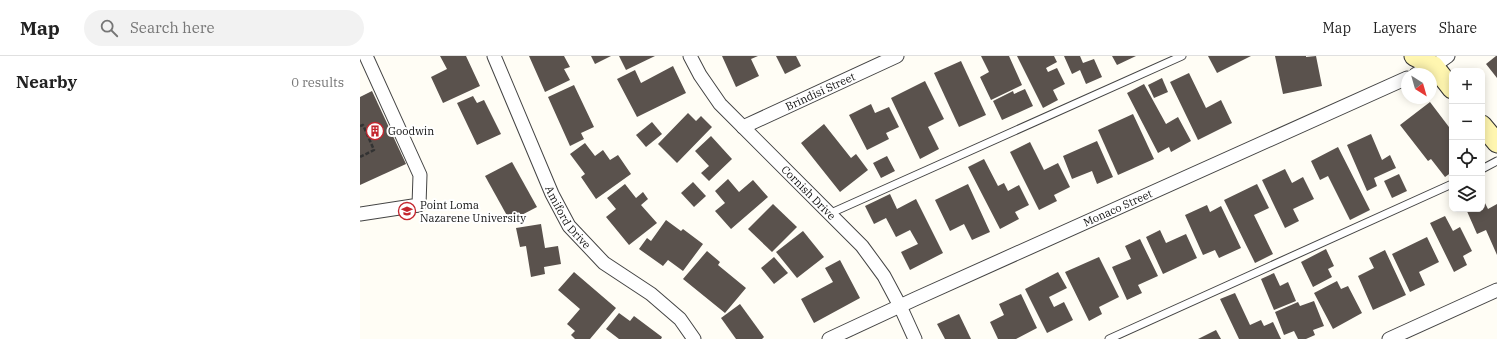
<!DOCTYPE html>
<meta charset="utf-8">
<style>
body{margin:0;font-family:"IBM Plex Serif",serif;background:#f2f2f2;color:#222}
.controls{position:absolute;right:12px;top:12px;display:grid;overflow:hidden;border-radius:8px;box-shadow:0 2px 10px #0003}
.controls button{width:36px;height:36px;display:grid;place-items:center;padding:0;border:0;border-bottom:1px solid #e0e0e0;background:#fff;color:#222;font:20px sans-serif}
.compass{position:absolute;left:1041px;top:12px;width:36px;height:36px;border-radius:50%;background:#fff;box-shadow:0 2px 10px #0003;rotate:143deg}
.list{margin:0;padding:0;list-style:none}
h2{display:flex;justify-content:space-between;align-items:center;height:52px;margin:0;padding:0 16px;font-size:17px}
h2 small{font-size:13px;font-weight:400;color:#767676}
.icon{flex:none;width:22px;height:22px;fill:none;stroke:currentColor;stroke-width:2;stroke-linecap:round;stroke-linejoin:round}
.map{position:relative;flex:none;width:1137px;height:283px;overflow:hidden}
header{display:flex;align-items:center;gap:24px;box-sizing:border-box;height:56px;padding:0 20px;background:#fff;border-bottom:1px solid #e0e0e0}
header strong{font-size:19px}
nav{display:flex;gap:22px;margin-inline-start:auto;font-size:14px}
.search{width:280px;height:36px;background:#f2f2f2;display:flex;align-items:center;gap:10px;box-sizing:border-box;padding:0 14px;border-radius:22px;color:#767676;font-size:15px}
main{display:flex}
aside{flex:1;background:#fff}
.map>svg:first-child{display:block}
</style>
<header>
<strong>Map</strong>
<div class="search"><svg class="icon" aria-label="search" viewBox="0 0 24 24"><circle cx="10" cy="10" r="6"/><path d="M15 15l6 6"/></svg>Search here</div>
<nav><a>Map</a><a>Layers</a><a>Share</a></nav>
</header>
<main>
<aside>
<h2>Nearby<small>0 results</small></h2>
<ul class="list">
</ul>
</aside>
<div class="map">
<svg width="1137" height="283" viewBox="0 0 1137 283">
<rect width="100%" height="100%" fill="#fffdf5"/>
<!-- building -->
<g fill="#5a524d">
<path d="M80 0H106L120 30 83 47 71 21 87 13Z"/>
<path d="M169 0H204L210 11 204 13 210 24 185 36Z"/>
<path d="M231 0H251L235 8Z"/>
<path d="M259 0H295L266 14Z"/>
<path d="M362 0H398L391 3 399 20 376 31Z"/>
<path d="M416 0H436L441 10 425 18Z"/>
<path d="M621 0H649L662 29 631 44 620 21 629 16Z"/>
<path d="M657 0H694L697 6 686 12 688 16 697 12 705 28 693 34 698 44 683 52Z"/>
<path d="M704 0H720L723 7 734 3 742 21 726 28 720 14 712 18Z"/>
<path d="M752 0H776L757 9Z"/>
<path d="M848 0H891L857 17Z"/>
<path d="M915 0H946V1L956 0 962 30 923 38Z"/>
<path d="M1136 0H1137V22L1126 8Z"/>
<path d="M601 5 626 59 599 71 574 17Z"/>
<path d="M313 10 326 37 277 61 257 23 275 14 281 27Z"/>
<path d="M829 17 846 52 861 44 872 67 838 84 810 26Z"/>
<path d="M802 22 808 36 794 42 788 29Z"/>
<path d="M565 25 584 63 568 71 579 93 560 103 531 42Z"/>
<path d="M784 28 806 68 818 61 831 85 811 96 809 91 798 97 767 37Z"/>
<path d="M214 29 234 71 221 77 224 83 210 90 188 41Z"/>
<path d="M665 33 673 50 642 64 633 45 653 35 654 38Z"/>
<path d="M12 35 46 108 0 129V41Z"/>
<path d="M113 40 117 47 124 44 141 78 117 89 97 47Z"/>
<path d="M1070 46 1092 75V116L1085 121 1071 103 1068 105 1040 69Z"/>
<path d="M511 48 515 57 529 51 539 71 526 77 529 83 507 94 489 59Z"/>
<path d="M328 57 336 65 341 60 352 71 317 107 298 88Z"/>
<path d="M773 58 794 103 758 119 738 74Z"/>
<path d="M292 66 302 78 286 91 276 79Z"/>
<path d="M464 68 491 102 496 98 508 114 480 136 441 87Z"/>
<path d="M1011 78 1022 104 1030 99 1036 112 1014 122 1017 130 1007 135 987 89Z"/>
<path d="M351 80 372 103 349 125 341 117 349 110 335 95Z"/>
<path d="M737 85 753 121 737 128 732 115 712 123 703 100Z"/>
<path d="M670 86 684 114 698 107 710 131 694 139 697 145 679 154 650 96Z"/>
<path d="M225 87 235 100 243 94 250 104 258 99 271 118 236 143 221 121 225 118 210 98Z"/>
<path d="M978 91 1010 154 990 164 968 120 960 124 951 105Z"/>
<path d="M527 100 535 115 521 122 513 107Z"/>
<path d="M624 103 638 130 644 127 648 135 659 129 669 149 655 156 659 163 640 173 608 111Z"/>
<path d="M152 106 177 151 150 165 125 120Z"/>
<path d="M925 113 932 127 943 121 954 143 933 153 939 165 925 172 902 124Z"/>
<path d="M1039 118 1047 135 1032 142 1024 125Z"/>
<path d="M368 123 379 136 393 124 408 141 371 173 355 155 365 147 355 135Z"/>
<path d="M333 126 346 140 334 151 321 137Z"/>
<path d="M265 128 276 142 283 136 288 143 281 149 297 167 269 189 246 161 256 153 247 142Z"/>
<path d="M608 128 630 176 612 184 604 168 590 175 575 144Z"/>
<path d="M897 128 909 152 894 159 913 198 895 207 864 144Z"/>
<path d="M530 138 537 153 556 143 583 197 550 214 541 196 558 188 550 174 536 181 526 162 514 168 505 150Z"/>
<path d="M1122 141 1128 153 1137 148V199L1126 174 1117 178 1106 153H1122Z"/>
<path d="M413 148 437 171 412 196 388 173Z"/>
<path d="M847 149 850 156 861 150 881 192 859 202 855 194 843 199 825 159Z"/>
<path d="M1085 160 1093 175 1100 171 1112 195 1103 200 1107 209 1094 216 1070 167Z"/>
<path d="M306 164 321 175 323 173 343 188 323 215 308 204 303 210 279 193 287 182 291 185Z"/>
<path d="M181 168 185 192 198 190 201 208 184 211 185 218 171 221 166 190 160 191 156 172Z"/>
<path d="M800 174 806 187 826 178 837 202 803 218 786 181Z"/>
<path d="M443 175 464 201 437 222 416 196Z"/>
<path d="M1067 181 1079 206 1059 216 1065 229 1050 236 1032 198Z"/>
<path d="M780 183 798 220 778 229 782 237 767 244 752 211 771 203 765 190Z"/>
<path d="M966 193 974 210 968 213 972 221 953 231 941 206Z"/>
<path d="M1025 194 1046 239 1013 254 998 220 1014 212 1009 202Z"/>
<path d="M347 195 360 206 358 209 386 232 365 257 323 223Z"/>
<path d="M414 201 428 217 414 228 401 212Z"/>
<path d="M739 201 759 241 739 251 742 258 729 265 705 216Z"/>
<path d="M480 204 500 242 454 267 441 243 473 226 465 212Z"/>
<path d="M214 216 256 252 230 283H215L211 279 215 275 207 268 220 253 198 234Z"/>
<path d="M698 216 707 232 689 241 694 251 704 246 713 264 687 277 665 233Z"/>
<path d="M914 217 920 230 928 226 936 245 914 254 901 223Z"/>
<path d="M977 225 981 233 988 230 1002 257 973 273 954 237Z"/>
<path d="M875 237 890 269 901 264 904 270 913 266 921 283H879L860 243Z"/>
<path d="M661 238 677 272 656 283H638L630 266 644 259 639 248Z"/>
<path d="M954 245 964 270 953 274 955 279 946 283H938L934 275 924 279 915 256 938 246 940 250Z"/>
<path d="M380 248 404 281 402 283H376L361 262Z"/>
<path d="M259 257 270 265 274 260 302 281 301 283H259L246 273Z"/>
<path d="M599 258 611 283H585L577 268Z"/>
<path d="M856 274 861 283H838Z"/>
</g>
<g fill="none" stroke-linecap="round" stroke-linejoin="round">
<!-- lane casing -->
<g stroke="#444" stroke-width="9">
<g id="lane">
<path d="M1122 113 1137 105"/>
<path d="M471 157 822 0"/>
<path d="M749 283 1092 128"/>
</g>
</g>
<!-- street casing -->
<g stroke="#444" stroke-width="15">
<g id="street">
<path id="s1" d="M134 0 192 138 209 170 244 207 291 238 320 263 334 283"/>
<path id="s2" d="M330 0 340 19 360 48 502 190 524 220 540 250 555 283"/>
<path d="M1056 18 1074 10 1088 0"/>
<path id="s3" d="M383 71 537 0"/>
<path d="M0 158 59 149 60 119 6 0"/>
<path id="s4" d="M469 283 555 243 1047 22"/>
<path d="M1029 283 1137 234"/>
</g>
</g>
<!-- secondary casing -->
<g stroke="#333" stroke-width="21">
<g id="secondary">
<path d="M1054 0 1074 10 1092 33"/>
<path d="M1122 69 1137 87"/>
</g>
</g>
<!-- path -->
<path stroke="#333" stroke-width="2.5" stroke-dasharray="4 2" stroke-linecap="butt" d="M0 70 3 69 14 94 0 101"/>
<!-- lane -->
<use href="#lane" stroke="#fff" stroke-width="7"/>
<!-- street -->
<use href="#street" stroke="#fff" stroke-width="13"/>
<!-- secondary -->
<use href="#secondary" stroke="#fff6b0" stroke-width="19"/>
</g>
<!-- icons -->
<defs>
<g id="building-ring" transform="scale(0.9)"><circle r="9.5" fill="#fff" stroke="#c4262e" stroke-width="1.5"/><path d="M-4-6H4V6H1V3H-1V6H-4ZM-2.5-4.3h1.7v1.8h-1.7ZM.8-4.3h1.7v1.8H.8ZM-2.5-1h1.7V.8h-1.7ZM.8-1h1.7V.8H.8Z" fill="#c4262e"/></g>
<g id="university-ring" transform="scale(0.9)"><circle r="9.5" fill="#fff" stroke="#c4262e" stroke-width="1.5"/><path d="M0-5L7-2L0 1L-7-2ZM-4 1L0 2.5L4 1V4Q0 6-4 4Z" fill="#c4262e"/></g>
</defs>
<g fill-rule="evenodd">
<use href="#building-ring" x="15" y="75"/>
<use href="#university-ring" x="47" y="155"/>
</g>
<g text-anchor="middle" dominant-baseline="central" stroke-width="4" stroke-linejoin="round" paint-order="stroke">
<!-- street labels -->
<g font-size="11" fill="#111" stroke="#fff">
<text stroke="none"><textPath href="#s3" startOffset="85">Brindisi Street</textPath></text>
<text stroke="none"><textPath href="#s2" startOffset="182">Cornish Drive</textPath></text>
<text stroke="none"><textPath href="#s4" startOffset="317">Monaco Street</textPath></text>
<text stroke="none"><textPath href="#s1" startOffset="178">Amiford Drive</textPath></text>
</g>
<!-- poi labels -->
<g font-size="11" fill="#111" stroke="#fff" text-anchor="start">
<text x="28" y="75">Goodwin</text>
<text x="60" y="149">Point Loma<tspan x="60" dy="13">Nazarene University</tspan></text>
</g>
</g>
</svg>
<div class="controls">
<button>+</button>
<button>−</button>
<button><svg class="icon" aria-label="locate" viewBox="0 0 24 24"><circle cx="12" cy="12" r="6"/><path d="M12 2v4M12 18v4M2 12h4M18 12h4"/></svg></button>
<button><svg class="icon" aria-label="layers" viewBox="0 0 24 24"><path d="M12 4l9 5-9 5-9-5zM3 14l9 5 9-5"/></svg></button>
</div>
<svg class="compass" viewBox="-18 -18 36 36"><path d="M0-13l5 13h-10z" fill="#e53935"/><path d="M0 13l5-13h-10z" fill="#767676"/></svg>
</div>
</main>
